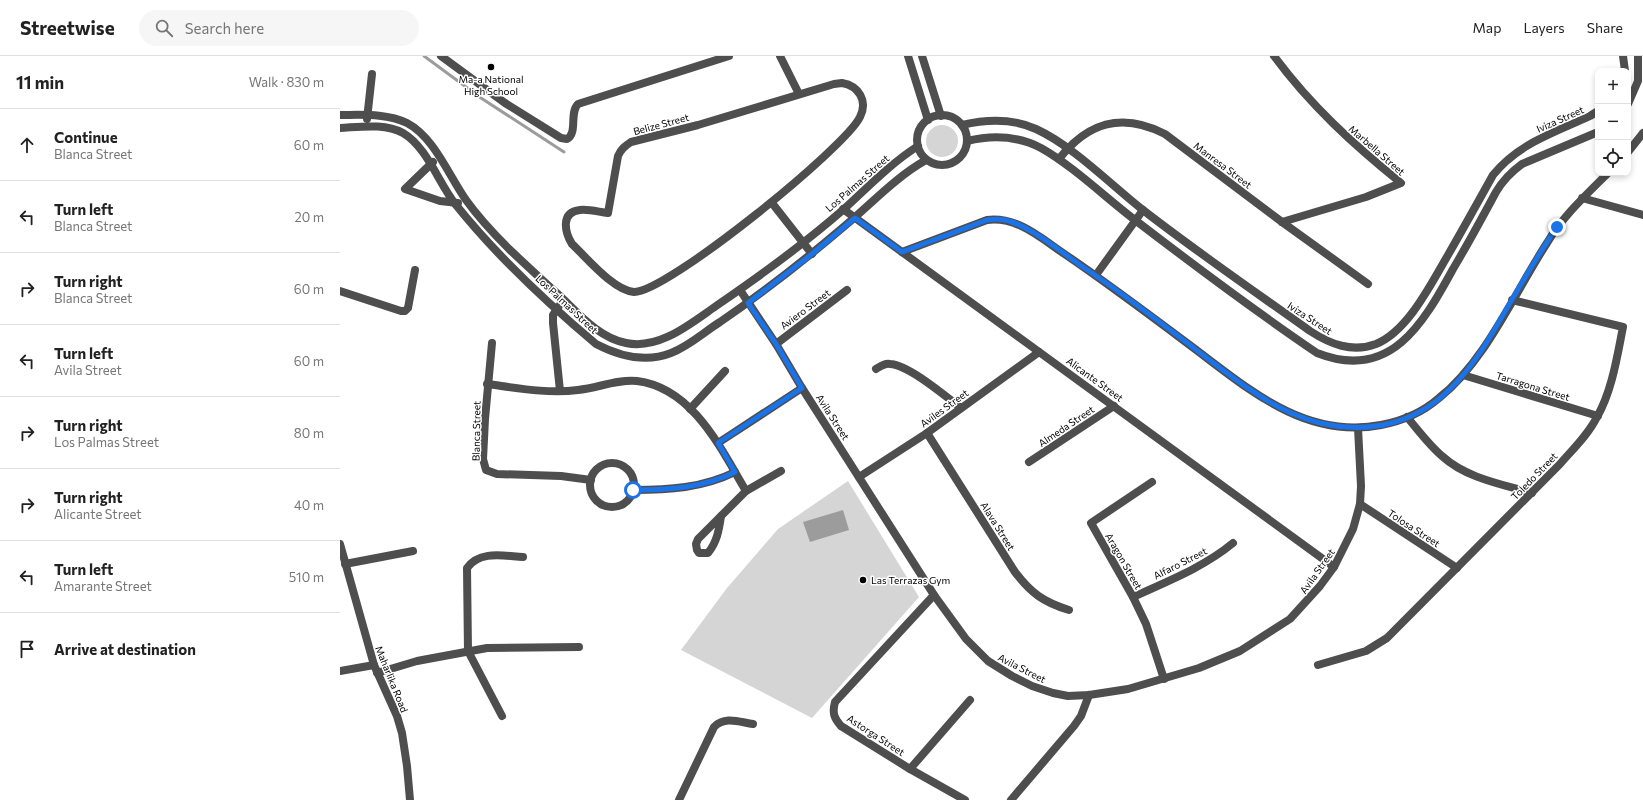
<!DOCTYPE html>
<meta charset="utf-8">
<style>
body{margin:0;font-family:Commissioner,sans-serif;background:#f6f6f6;color:#222}
.controls{position:absolute;right:12px;top:12px;display:grid;overflow:hidden;border-radius:8px;box-shadow:0 2px 6px #0003}
.controls button{width:36px;height:36px;display:grid;place-items:center;padding:0;border:0;border-bottom:1px solid #e0e0e0;background:#fff;color:#222;font:20px sans-serif}
.stop{position:absolute;width:12px;height:12px;margin:-9px;border:3px solid #1a73e8;border-radius:50%;background:#fff}
.stop.end{background:#1a73e8;border-color:#fff;box-shadow:0 1px 4px #0008}
.list{margin:0;padding:0;list-style:none}
h2{display:flex;justify-content:space-between;align-items:center;height:52px;margin:0;padding:0 16px;font-size:17px}
h2 small{font-size:13px;font-weight:400;color:#767676}
.list li{display:grid;grid-template-columns:26px 1fr auto;gap:12px;align-items:center;box-sizing:border-box;height:72px;padding:0 16px;border-top:1px solid #e0e0e0}
.list b{display:block;font-size:15px;white-space:nowrap}
.list p{margin:0;font-size:13px;white-space:nowrap;color:#767676}
.list em{font-size:13px;font-style:normal;color:#767676}
.icon{flex:none;width:22px;height:22px;fill:none;stroke:currentColor;stroke-width:2;stroke-linecap:round;stroke-linejoin:round}
.map{position:relative;flex:none;width:1303px;height:744px;overflow:hidden}
header{display:flex;align-items:center;gap:24px;box-sizing:border-box;height:56px;padding:0 20px;background:#fff;border-bottom:1px solid #e0e0e0}
header strong{font-size:19px}
nav{display:flex;gap:22px;margin-inline-start:auto;font-size:14px}
.search{width:280px;height:36px;background:#f6f6f6;display:flex;align-items:center;gap:10px;box-sizing:border-box;padding:0 14px;border-radius:22px;color:#767676;font-size:15px}
main{display:flex}
aside{flex:1;background:#fff}
.map>svg:first-child{display:block}
</style>
<header>
<strong>Streetwise</strong>
<div class="search"><svg class="icon" aria-label="search" viewBox="0 0 24 24"><circle cx="10" cy="10" r="6"/><path d="M15 15l6 6"/></svg>Search here</div>
<nav><a>Map</a><a>Layers</a><a>Share</a></nav>
</header>
<main>
<aside>
<h2>11 min<small>Walk · 830 m</small></h2>
<ul class="list">
<li><svg class="icon" aria-label="ahead" viewBox="0 0 24 24"><path d="M12 20V5M6 11l6-6 6 6"/></svg><div><b>Continue</b><p>Blanca Street</p></div><em>60 m</em></li>
<li><svg class="icon" aria-label="left" viewBox="0 0 24 24"><path d="M17 20v-9H6M10 6l-5 5 5 5"/></svg><div><b>Turn left</b><p>Blanca Street</p></div><em>20 m</em></li>
<li><svg class="icon" aria-label="right" viewBox="0 0 24 24"><path d="M7 20v-9h11M14 6l5 5-5 5"/></svg><div><b>Turn right</b><p>Blanca Street</p></div><em>60 m</em></li>
<li><svg class="icon" aria-label="left" viewBox="0 0 24 24"><path d="M17 20v-9H6M10 6l-5 5 5 5"/></svg><div><b>Turn left</b><p>Avila Street</p></div><em>60 m</em></li>
<li><svg class="icon" aria-label="right" viewBox="0 0 24 24"><path d="M7 20v-9h11M14 6l5 5-5 5"/></svg><div><b>Turn right</b><p>Los Palmas Street</p></div><em>80 m</em></li>
<li><svg class="icon" aria-label="right" viewBox="0 0 24 24"><path d="M7 20v-9h11M14 6l5 5-5 5"/></svg><div><b>Turn right</b><p>Alicante Street</p></div><em>40 m</em></li>
<li><svg class="icon" aria-label="left" viewBox="0 0 24 24"><path d="M17 20v-9H6M10 6l-5 5 5 5"/></svg><div><b>Turn left</b><p>Amarante Street</p></div><em>510 m</em></li>
<li><svg class="icon" aria-label="arrive" viewBox="0 0 24 24"><path d="M6 21V4h12l-3 4 3 4H6"/></svg><div><b>Arrive at destination</b></div></li>
</ul>
</aside>
<div class="map">
<svg width="1303" height="744" viewBox="0 0 1303 744">
<rect width="100%" height="100%" fill="#fff"/>
<!-- green -->
<g fill="#d5d5d5">
<circle cx="602" cy="85" r="16"/>
<path d="M508 425 579 541 472 662 341 594 387 532 438 473Z"/>
</g>
<!-- water -->
<path fill="#9c9c9c" d="M503 454 509 474 470 486 463 466Z"/>
<g fill="none" stroke-linecap="round" stroke-linejoin="round">
<!-- stream -->
<path stroke="#9c9c9c" stroke-width="3" d="M84 0 141 42 224 96"/>
<!-- street -->
<g stroke="#4e4e4e" stroke-width="8">
<path d="M101 0 165 47 221 82 227 83C238 77 229 57 238 48L389 0"/>
<path d="M440 0 459 38"/>
<path d="M568 0 588 64"/>
<path d="M582 0 601 60"/>
<path d="M934 0C970 49 1014 89 1061 127L1026 141 942 166"/>
<path d="M1283 0 1285 15"/>
<path d="M502 27C519 30 528 45 520 61 505 92 326 237 294 236 273 234 247 202 232 188 225 177 220 156 240 154 249 153 259 156 268 157L278 100C281 93 285 90 291 86L358 69 494 28Z"/>
<path d="M1288 48 1298 25V0"/>
<path d="M0 59C22 59 47 57 67 67 94 81 109 120 126 144 139 162 154 178 169 193 186 209 203 225 220 240 239 258 259 282 286 287 319 294 350 268 376 250 420 220 464 188 504 153 528 131 550 108 578 90"/>
<circle cx="602" cy="84" r="25"/>
<path d="M27 63 32 18"/>
<path d="M622 69C647 63 672 62 696 73 733 90 770 128 803 154 857 196 914 235 970 275 990 288 1012 297 1036 288 1068 275 1091 228 1108 199 1123 173 1138 146 1153 119 1179 87 1214 77 1250 60L1258 55"/>
<path d="M0 72C20 71 45 67 63 77 87 91 99 128 116 149 157 200 206 246 256 288 279 300 306 307 331 297 349 290 364 276 380 266 424 236 466 203 507 168 533 146 556 121 586 104"/>
<path d="M627 85C652 79 678 80 701 92 733 110 766 142 795 164 855 210 915 255 977 297 1050 326 1083 268 1113 213 1128 188 1142 162 1156 136 1163 124 1171 116 1182 108L1258 76"/>
<path d="M1288 96 1303 77"/>
<path d="M719 103C748 66 782 56 825 78L942 166 1028 228"/>
<path d="M93 106 65 133 100 145 118 147"/>
<path d="M1242 142 1303 159"/>
<path d="M432 147 472 198"/>
<path d="M503 153 994 511"/>
<path d="M562 196 647 164C678 160 702 183 726 199 767 227 807 257 847 287 905 330 963 384 1041 369 1062 365 1083 356 1099 342 1145 306 1175 236 1207 187 1223 160 1246 139 1268 117"/>
<path d="M756 219 803 154"/>
<path d="M400 234 436 288 462 332 594 539 626 583 648 605 672 620 692 630 713 637 728 640 749 639 788 633 859 612 900 595 950 563 980 530 994 511 1013 473 1020 448 1021 430 1018 372"/>
<path d="M0 235 61 255H65L68 252 75 214"/>
<path d="M219 250 213 259V267L220 335"/>
<path d="M152 287 145 363 143 403 146 414 157 418 221 420 251 424"/>
<path d="M436 288 507 234"/>
<path d="M536 313C541 310 545 307 550 308 569 309 605 340 621 352"/>
<path d="M1123 319 1258 360"/>
<path d="M147 328C177 332 208 338 238 334 258 332 277 323 297 325 353 332 381 393 406 435"/>
<path d="M350 353 385 315"/>
<path d="M1067 361C1078 374 1089 389 1102 400 1126 422 1161 428 1192 437"/>
<path d="M587 377 675 516C691 537 703 546 729 554"/>
<path d="M378 387 462 332"/>
<path d="M689 406 774 350"/>
<circle cx="272" cy="429" r="22"/>
<path d="M519 421 587 377 699 296"/>
<path d="M812 426 751 467 793 541 806 568 824 623"/>
<path d="M293 434C328 434 363 432 395 416"/>
<path d="M1020 448 1117 512"/>
<path d="M381 460C379 474 377 486 368 497H359L357 494 356 488 358 483Z"/>
<path d="M381 460 406 435 441 415"/>
<path d="M0 488 34 609 57 660 62 677 67 710 70 744"/>
<path d="M5 508 73 495"/>
<path d="M594 539 495 646C492 657 494 662 501 670L570 713 625 744"/>
<path d="M793 541C828 525 864 511 893 487"/>
<path d="M978 609 1026 595 1047 582 1220 408C1233 393 1248 379 1257 361 1272 335 1277 301 1283 271L1172 244"/>
<path d="M0 615 34 609"/>
<path d="M37 617 77 605 147 592 239 591"/>
<path d="M162 660 128 595 127 512C140 494 164 500 183 501"/>
<path d="M570 713 630 644"/>
<path d="M339 744 374 671C385 660 399 666 413 668"/>
<path d="M671 744 734 670 741 660 749 639"/>
</g>
</g>
<g fill="none" stroke-linecap="round" stroke-linejoin="round">
<!-- route -->
<path stroke="#1a73e8" stroke-width="5" d="M293 434C328 434 363 432 395 416L378 387 462 332 436 288 408 247 472 198 515 162 562 196 647 164C654 163 661 162 669 165 692 172 720 195 740 209 781 236 820 266 859 296 915 338 967 383 1043 369 1068 364 1092 351 1110 333 1134 310 1151 280 1167 252 1183 225 1199 197 1217 171"/>
</g>
<!-- markers -->
<g fill="#000" stroke="#fff" stroke-width="1.5">
<circle cx="151" cy="11" r="4"/>
<circle cx="523" cy="524" r="4"/>
</g>
<g text-anchor="middle" dominant-baseline="central" stroke-width="3" stroke-linejoin="round" paint-order="stroke">
<!-- poi labels -->
<g font-size="10" fill="#000" stroke="#fff">
<text x="151" y="23">Ma-a National<tspan x="151" dy="12">High School</tspan></text>
<text x="531" y="524" text-anchor="start">Las Terrazas Gym</text>
</g>
<!-- street labels -->
<g font-size="10" fill="#000" stroke="#fff">
<text transform="translate(1220 63) rotate(-24)">Iviza Street</text>
<text transform="translate(321 68) rotate(-15)">Belize Street</text>
<text transform="translate(1037 94) rotate(41)">Marbella Street</text>
<text transform="translate(883 109) rotate(37)">Manresa Street</text>
<text transform="translate(517 127) rotate(-41)">Los Palmas Street</text>
<text transform="translate(227 248) rotate(43)">Los Palmas Street</text>
<text transform="translate(465 253) rotate(-37)">Aviero Street</text>
<text transform="translate(970 262) rotate(33)">Iviza Street</text>
<text transform="translate(755 323) rotate(36)">Alicante Street</text>
<text transform="translate(1193 330) rotate(17)">Tarragona Street</text>
<text transform="translate(604 352) rotate(-36)">Aviles Street</text>
<text transform="translate(493 361) rotate(57)">Avila Street</text>
<text transform="translate(726 370) rotate(-34)">Almeda Street</text>
<text transform="translate(136 375) rotate(-89)">Blanca Street</text>
<text transform="translate(1194 420) rotate(-46)">Toledo Street</text>
<text transform="translate(658 470) rotate(58)">Alava Street</text>
<text transform="translate(1074 472) rotate(33)">Tolosa Street</text>
<text transform="translate(784 505) rotate(60)">Aragon Street</text>
<text transform="translate(840 507) rotate(-27)">Alfaro Street</text>
<text transform="translate(977 515) rotate(-55)">Avila Street</text>
<text transform="translate(682 612) rotate(27)">Avila Street</text>
<text transform="translate(52 623) rotate(68)">Maharlika Road</text>
<text transform="translate(536 679) rotate(33)">Astorga Street</text>
</g>
</g>
</svg>
<div class="controls">
<button>+</button>
<button>−</button>
<button><svg class="icon" aria-label="locate" viewBox="0 0 24 24"><circle cx="12" cy="12" r="6"/><path d="M12 2v4M12 18v4M2 12h4M18 12h4"/></svg></button>
</div>
<div class="stop" style="left:293px;top:434px"></div>
<div class="stop end" style="left:1217px;top:171px"></div>
</div>
</main>
